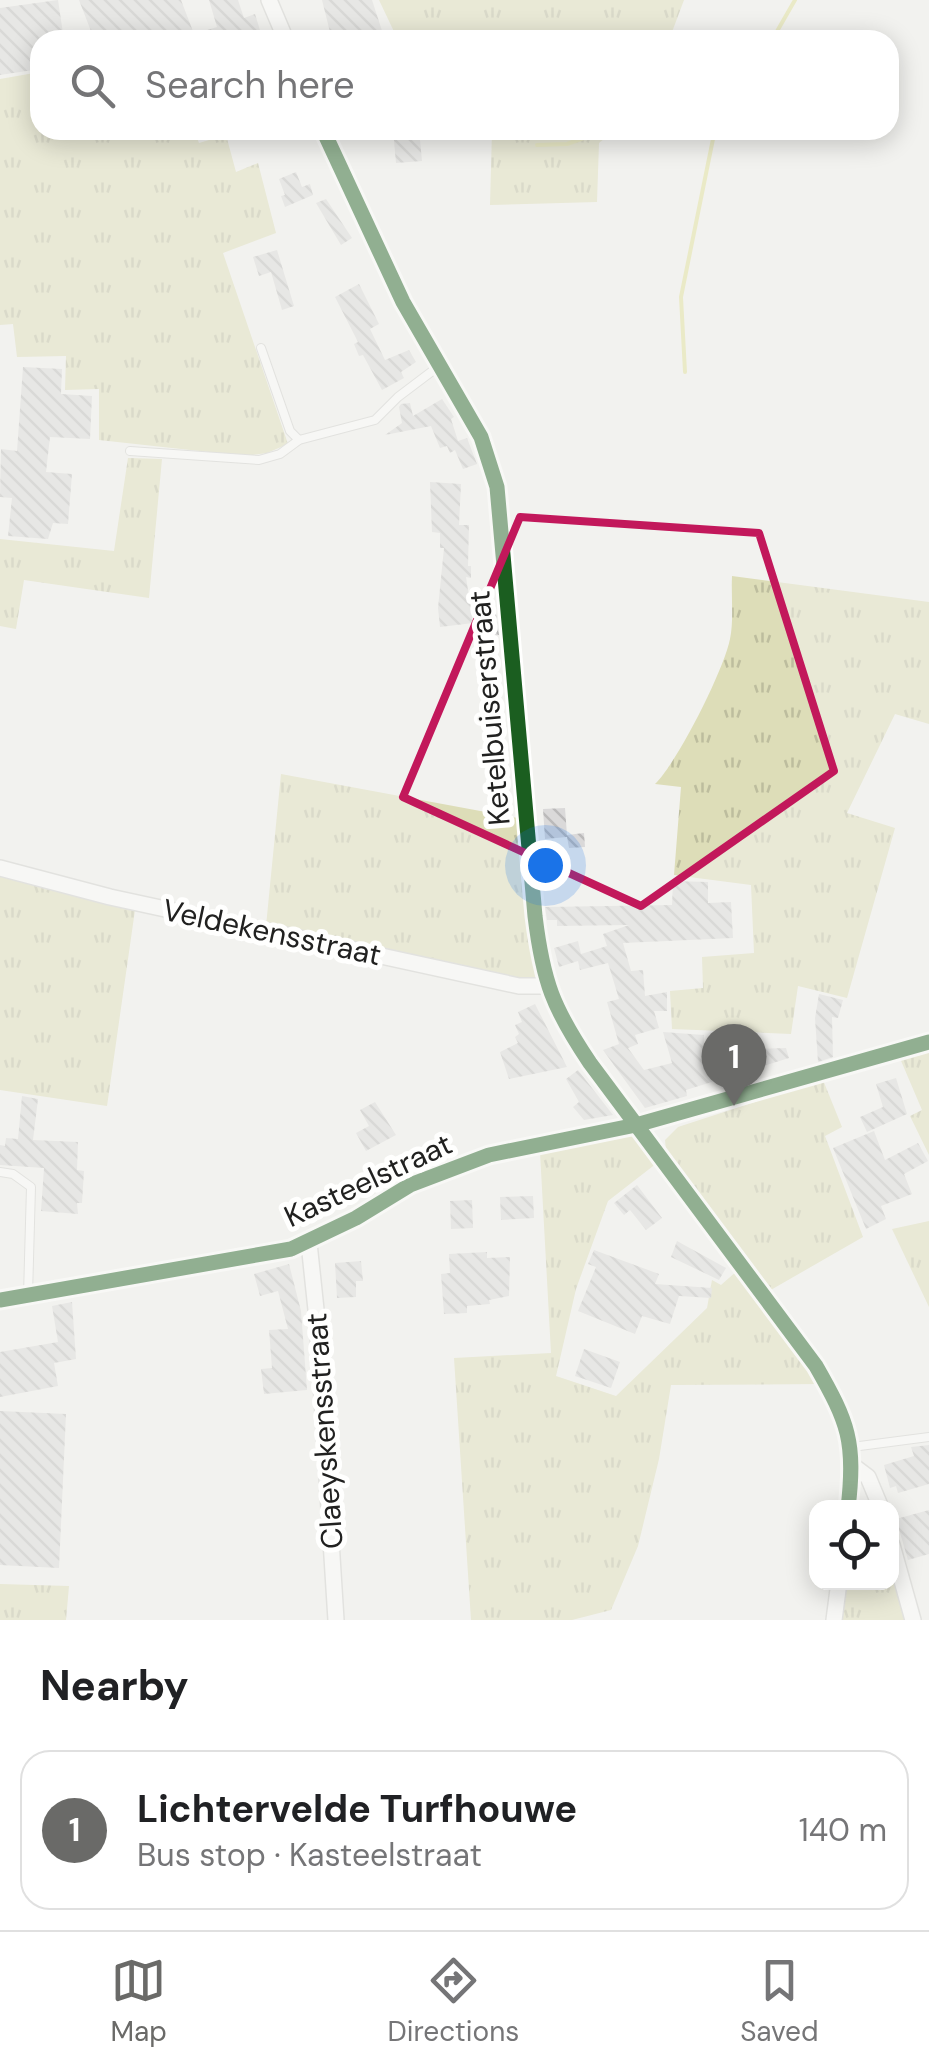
<!DOCTYPE html>
<meta charset="utf-8">
<style>
body{margin:0;font-family:"DM Sans",sans-serif;background:#f6f6f6;color:#202124}
.controls{position:absolute;right:30px;bottom:30px;display:grid;overflow:hidden;border-radius:20px;box-shadow:0 5px 25px #0003}
.controls button{width:90px;height:90px;display:grid;place-items:center;padding:0;border:0;border-bottom:2px solid #e0e0e0;background:#fff;color:#202124;font:50px sans-serif}
.you{position:absolute;left:545px;top:865px;width:35px;height:35px;margin:-25px;border:8px solid #fff;border-radius:50%;background:#1a73e8;box-shadow:0 0 0 15px #1a73e833}
.badge{display:grid;place-items:center;width:65px;height:65px;border-radius:50%;background:#6a6a68;color:#fff;font-size:32px;font-weight:700}
.pin{position:absolute;translate:-50% -82px;filter:drop-shadow(0 2px 5px #0008)}
.pin::after{content:'';position:absolute;top:52px;width:35px;height:30px;background:inherit;clip-path:polygon(0 0,100% 0,50% 100%)}
.list{margin:0;padding:0;list-style:none}
h2{display:flex;justify-content:space-between;align-items:center;height:130px;margin:0;padding:0 40px;font-size:42px}
h2 small{font-size:32px;font-weight:400;color:#757577}
.list li{display:grid;grid-template-columns:65px 1fr auto;gap:30px;align-items:center;box-sizing:border-box;height:160px;margin:0 20px 20px;padding:0 20px;border:2px solid #e0e0e0;border-radius:30px}
.list b{display:block;font-size:38px;white-space:nowrap}
.list p{margin:0;font-size:32px;white-space:nowrap;color:#757577}
.list em{font-size:32px;font-style:normal;color:#757577}
.icon{flex:none;width:55px;height:55px;fill:none;stroke:currentColor;stroke-width:2;stroke-linecap:round;stroke-linejoin:round}
.map{position:relative;flex:none;width:929px;height:1620px;overflow:hidden}
.search{position:absolute;background:#fff;box-shadow:0 5px 25px #0003;left:30px;right:30px;top:30px;height:110px;display:flex;align-items:center;gap:25px;box-sizing:border-box;padding:0 35px;border-radius:30px;color:#757577;font-size:38px}
.sheet{height:310px;background:#fff}
nav{display:flex;justify-content:space-around;align-items:center;box-sizing:border-box;height:140px;border-top:2px solid #e0e0e0;background:#fff;font-size:28px;color:#757577}
nav a{display:grid;justify-items:center;gap:5px}
nav .on{color:#6a6a68}
.map>svg:first-child{display:block}
</style>
<div class="map">
<svg width="929" height="1620" viewBox="0 0 929 1620">
<defs>
<pattern id="grass-tufts" width="24" height="20" patternUnits="userSpaceOnUse" patternTransform="scale(2.5)"><rect width="24" height="20" fill="#ddddb8"/><path d="M3 7l-1-3M5 7V3M7 7l1-3M15 17l-1-3M17 17v-4M19 17l1-3" fill="none" stroke="#bdbd9e"/></pattern>
<pattern id="building-back-hatch" width="6" height="6" patternUnits="userSpaceOnUse" patternTransform="scale(2.5)"><rect width="6" height="6" fill="#dad9d9"/><path d="M-1 5l2 2M0 0l6 6M5-1l2 2" fill="none" stroke="#bbbaba"/></pattern>
</defs>
<rect width="100%" height="100%" fill="#f2f2ef"/>
<!-- grass -->
<g fill="url(#grass-tufts)">
<path d="M379 0H684L669 40H398Z"/>
<path d="M40 72V130H194L199 143 226 135 236 172 258 163 276 233 223 253 288 444 267 453 245 456 99 440V389L65 390 66 356 17 357 13 324 0 325V79Z"/>
<path d="M440 130H615L599 143 597 202 490 205 492 131 441 135Z"/>
<path d="M128 458 162 459 149 598 24 580 16 629 0 626V539L114 551Z"/>
<path d="M732 576 929 602V724L895 714 847 813 895 828 847 998 798 986 791 1034 672 1029 670 991 703 988 702 957 754 953 751 885 674 875 681 787 655 784C677 763 724 670 730 639 734 620 731 596 732 576Z"/>
<path d="M281 774 518 818 535 977 523 980 266 926Z"/>
<path d="M0 875 135 910 107 1106 0 1090Z"/>
<path d="M929 1049V1155L910 1116 922 1110 899 1056Z"/>
<path d="M823 1080 842 1127 825 1136 863 1237 769 1291 675 1163 666 1150 665 1140 678 1127Z"/>
<path d="M634 1131 657 1163 608 1201 576 1289 556 1376 616 1396 707 1308 712 1280 721 1285 738 1270 820 1384 671 1385 659 1459 638 1546 611 1610 572 1620H471L454 1358 551 1353 540 1152Z"/>
<path d="M929 1221V1307L892 1229Z"/>
<path d="M892 1572 905 1620H841L846 1583 892 1582Z"/>
<path d="M0 1584 69 1586 66 1620H0Z"/>
</g>
<g fill="none" stroke-linecap="round" stroke-linejoin="round">
<!-- stream -->
<g stroke="#e1e098" stroke-width="4">
<path d="M772 40 795 0"/>
<path d="M537 145 567 144 606 130"/>
<path d="M685 372 681 297 713 139 719 130"/>
</g>
</g>
<!-- building -->
<g fill="url(#building-back-hatch)">
<path d="M58 0 64 40H40V69L0 75V8Z"/>
<path d="M79 0H181L194 34 217 27 209 0H238L244 18 255 14 263 40H129L127 35 120 38 117 30 94 39Z"/>
<path d="M322 0H372L385 40H332Z"/>
<path d="M393 130H411V138L420 140 422 161 396 163Z"/>
<path d="M296 172 302 187 310 184 313 195 285 207 281 196 285 195 279 179Z"/>
<path d="M326 199 352 238 341 245 316 203Z"/>
<path d="M277 250 294 306 282 310 271 272 259 276 253 257Z"/>
<path d="M359 284 379 324 370 329 385 360 409 350 416 362 401 372 404 378 382 390 363 355 359 356 354 344 358 342 335 297Z"/>
<path d="M23 367 62 369 61 394 92 396 90 439 50 437 46 472 72 474 68 524 53 523 48 539 8 536 12 498 0 497 1 449 17 451Z"/>
<path d="M442 399 454 417 451 419 458 441 467 438 477 464 463 469 455 450 450 453 447 446 440 448 431 426 385 435 402 423 399 407 401 404 410 403 413 416Z"/>
<path d="M430 482 461 484 459 525H469L468 566H471V578L466 577 473 623 440 627 438 608 444 548H440V533L432 532Z"/>
<path d="M496 614 499 635 475 638 473 616Z"/>
<path d="M565 808 567 835 584 833 585 847 569 848 567 837 545 839 543 809Z"/>
<path d="M673 881 708 882V903L731 902 733 938 623 943 631 971 643 970 645 996 667 992V1011H654L659 1028 635 1035 638 1044 628 1048 644 1070 672 1063 663 1032 704 1035V1043H718L725 1057 753 1049 786 1048 789 1058 686 1090 687 1096 645 1108 603 1050 619 1044 607 1002 619 999 608 963 580 970 578 961 559 967 554 948 578 941 581 954 607 946 603 934 629 925 557 926V920H547L545 907 672 905Z"/>
<path d="M819 994 843 1000 838 1018 832 1017 833 1057 818 1062 815 1018Z"/>
<path d="M535 1004 567 1067 509 1079 500 1052 518 1043 515 1037 519 1034 515 1025 522 1022 518 1012Z"/>
<path d="M578 1070 613 1115 584 1120 573 1107 579 1102 566 1079Z"/>
<path d="M896 1078 907 1114 867 1132 860 1117 883 1107 876 1084Z"/>
<path d="M22 1096 38 1099 33 1140 78 1142 77 1170 84 1171 82 1203H77L78 1214 41 1211 44 1168 0 1165V1145L5 1146 6 1138 18 1139Z"/>
<path d="M375 1102 396 1135 366 1151 356 1133 369 1126 360 1110Z"/>
<path d="M874 1131 885 1160 918 1143 928 1161 904 1174 912 1194 881 1206 886 1219 866 1229 833 1148Z"/>
<path d="M637 1185 662 1218 646 1230 630 1210 624 1215 614 1203Z"/>
<path d="M533 1196 534 1218 501 1220 500 1197Z"/>
<path d="M472 1200 473 1228 451 1229 450 1201Z"/>
<path d="M677 1241 726 1268 719 1280 671 1257Z"/>
<path d="M594 1250 659 1274 655 1284 712 1288 711 1298 679 1296 670 1324 642 1316 635 1334 578 1311 596 1267 588 1264Z"/>
<path d="M487 1252V1258L510 1257 509 1296 489 1300 490 1304 467 1306V1313L444 1314 441 1274 450 1273 449 1254Z"/>
<path d="M361 1261 363 1281H356V1297L337 1298 335 1263Z"/>
<path d="M289 1264 301 1311 307 1390 264 1394 261 1369 272 1368 269 1330 288 1329 278 1291 260 1296 254 1274Z"/>
<path d="M72 1302 76 1359 54 1363 58 1386 0 1397V1352L58 1342 52 1306Z"/>
<path d="M584 1349 620 1362 611 1388 575 1376Z"/>
<path d="M0 1411 66 1414 59 1568 0 1565Z"/>
<path d="M929 1445V1484L898 1493 896 1486 890 1488 884 1465 914 1456 911 1447Z"/>
<path d="M929 1510V1554L908 1560 896 1519Z"/>
</g>
<g fill="none" stroke-linecap="round" stroke-linejoin="round">
<!-- lane casing -->
<g stroke="#cfcfcd" stroke-width="10">
<g id="lane">
<path d="M261 348 290 431 299 440"/>
<path d="M130 451 259 460 280 454 299 440 375 420 398 397 439 366"/>
<path d="M0 1172 13 1174 31 1187 28 1295"/>
<path d="M852 1447 929 1437"/>
</g>
</g>
<!-- street casing -->
<g stroke="#cfcfcd" stroke-width="18">
<g id="street">
<path d="M269 0 286 40"/>
<path d="M323 130 403 302 481 437 497 487 535 916C543 982 553 1008 590 1063L816 1366C848 1422 856 1442 848 1508"/>
<path d="M0 868 110 897 519 986H546"/>
<path d="M309 1243 317 1319 336 1620"/>
<path d="M0 1300 291 1249 356 1218 410 1185 489 1155 636 1125 929 1042"/>
<path d="M852 1465 868 1477 881 1508"/>
<path d="M892 1545 913 1620"/>
<path d="M834 1620 839 1582"/>
</g>
</g>
<!-- lane -->
<use href="#lane" stroke="#fdfdfd" stroke-width="8"/>
<!-- street -->
<use href="#street" stroke="#fdfdfd" stroke-width="15"/>
<!-- cycleway casing -->
<g stroke="#fffffe" stroke-width="21">
<g id="cycleway">
<path d="M323 130 403 302 481 437 497 487 535 916C543 982 553 1008 590 1063L816 1366C848 1422 856 1442 848 1508"/>
<path d="M0 1300 291 1249 356 1218 410 1185 489 1155 636 1125 929 1042"/>
</g>
</g>
<!-- cycleway -->
<use href="#cycleway" stroke="#1b5e20" stroke-width="15"/>
</g>
<!-- marked area -->
<path d="M0 0H929V1620H0ZM520 517 759 533 834 771 641 906 403 797Z" fill="#f2f2ef" fill-opacity=".55" fill-rule="evenodd"/>
<path fill="none" stroke="#c2185b" stroke-width="8" stroke-linejoin="round" d="M520 517 759 533 834 771 641 906 403 797Z"/>
<g text-anchor="middle" dominant-baseline="central" stroke-width="10" stroke-linejoin="round" paint-order="stroke">
<!-- street labels -->
<g font-size="30" fill="#212120" stroke="#fffffe">
<text transform="translate(489 708) rotate(-95)">Ketelbuiserstraat</text>
<text transform="translate(272 932) rotate(12)">Veldekensstraat</text>
<text transform="translate(368 1180) rotate(-25)">Kasteelstraat</text>
<text transform="translate(324 1431) rotate(-94)">Claeyskensstraat</text>
</g>
</g>
</svg>
<div class="controls">
<button><svg class="icon" aria-label="locate" viewBox="0 0 24 24"><circle cx="12" cy="12" r="6"/><path d="M12 2v4M12 18v4M2 12h4M18 12h4"/></svg></button>
</div>
<div class="you"></div>
<div class="pin badge" style="left:734px;top:1106px">1</div>
<div class="search"><svg class="icon" aria-label="search" viewBox="0 0 24 24"><circle cx="10" cy="10" r="6"/><path d="M15 15l6 6"/></svg>Search here</div>
</div>
<section class="sheet">
<h2>Nearby<small></small></h2>
<ul class="list">
<li><span class="badge">1</span><div><b>Lichtervelde Turfhouwe</b><p>Bus stop · Kasteelstraat</p></div><em>140 m</em></li>
</ul>
</section>
<nav>
<a class="on"><svg class="icon" aria-label="map" viewBox="0 0 24 24"><path d="M3 6l6-2 6 2 6-2v14l-6 2-6-2-6 2zM9 4v14M15 6v14"/></svg>Map</a>
<a><svg class="icon" aria-label="directions" viewBox="0 0 24 24"><path d="M12 3l9 9-9 9-9-9zM9 14v-3h6M13 9l2 2-2 2"/></svg>Directions</a>
<a><svg class="icon" aria-label="saved" viewBox="0 0 24 24"><path d="M7 4h10v16l-5-4-5 4z"/></svg>Saved</a>
</nav>
